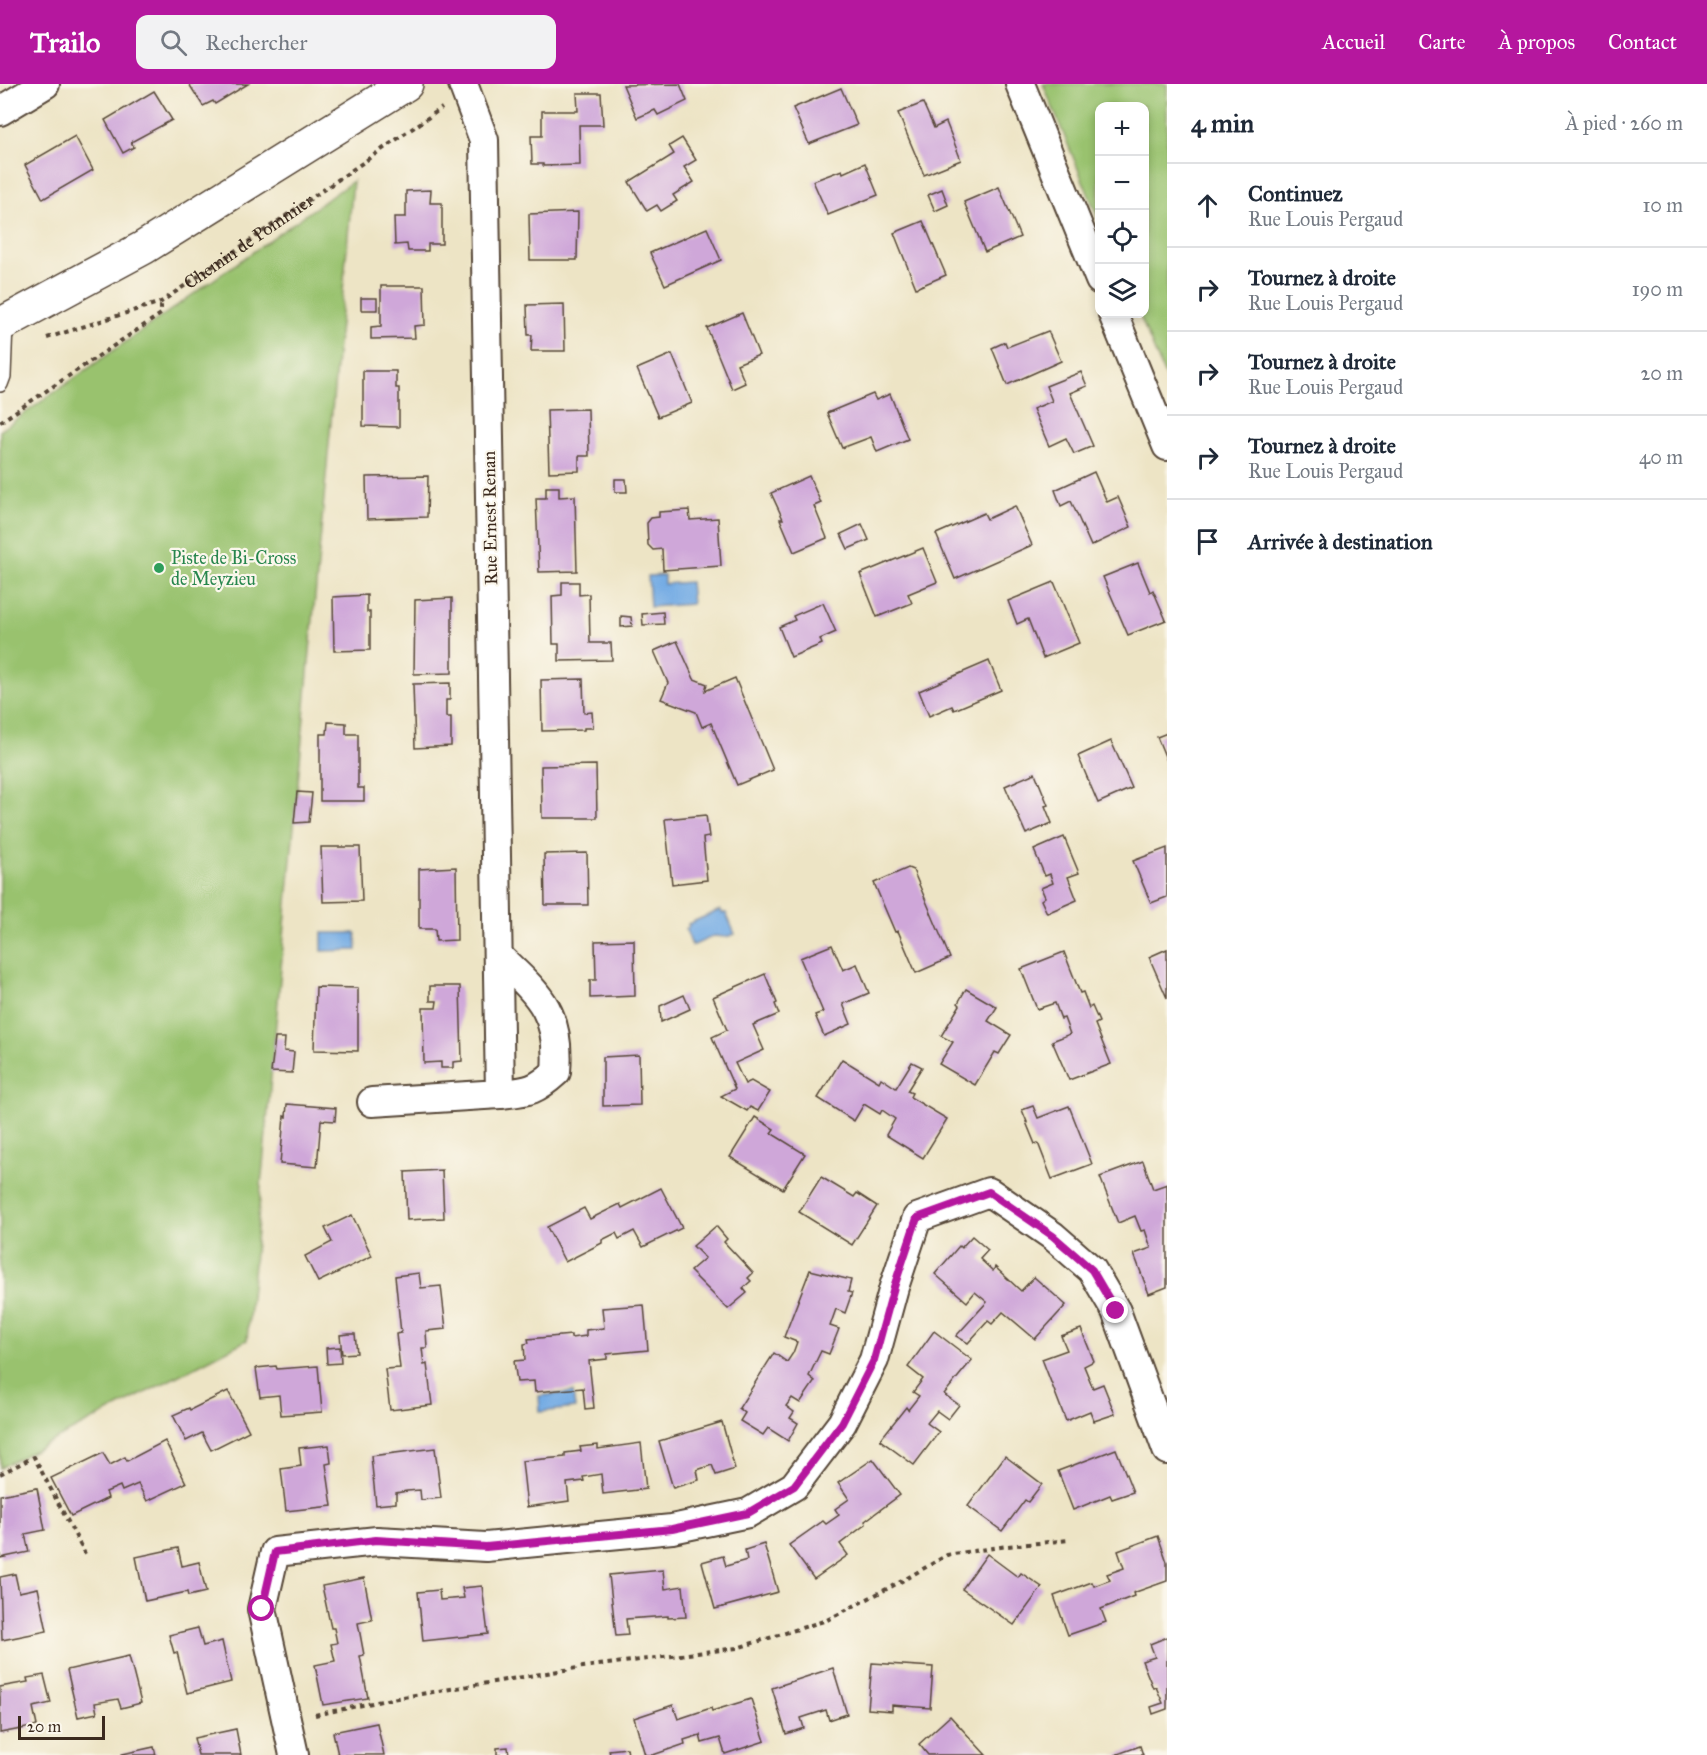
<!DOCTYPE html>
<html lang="fr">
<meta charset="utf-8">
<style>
body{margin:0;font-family:"IM FELL Great Primer",serif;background:#f2f2f3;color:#1f2937}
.controls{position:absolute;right:18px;top:18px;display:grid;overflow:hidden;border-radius:12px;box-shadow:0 3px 9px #0003}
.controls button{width:54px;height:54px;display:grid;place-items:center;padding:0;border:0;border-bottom:2px solid #e0e1e3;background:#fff;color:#1f2937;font:30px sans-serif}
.scale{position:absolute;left:18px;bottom:15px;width:87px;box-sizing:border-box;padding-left:6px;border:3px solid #3b2a1e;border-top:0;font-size:16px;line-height:21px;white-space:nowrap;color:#3b2a1e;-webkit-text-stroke:4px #fbf7ec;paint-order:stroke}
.stop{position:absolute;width:18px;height:18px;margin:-14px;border:4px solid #b5179e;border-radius:50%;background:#fff}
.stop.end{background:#b5179e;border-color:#fff;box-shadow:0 2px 6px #0008}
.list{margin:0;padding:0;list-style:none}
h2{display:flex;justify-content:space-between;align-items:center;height:78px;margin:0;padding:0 24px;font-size:26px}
h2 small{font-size:20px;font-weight:400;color:#747a83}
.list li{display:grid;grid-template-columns:39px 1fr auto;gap:18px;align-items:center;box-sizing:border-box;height:84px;padding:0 24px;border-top:2px solid #e0e1e3}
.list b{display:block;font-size:22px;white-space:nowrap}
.list p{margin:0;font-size:20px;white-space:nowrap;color:#747a83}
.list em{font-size:20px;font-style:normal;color:#747a83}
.icon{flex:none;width:33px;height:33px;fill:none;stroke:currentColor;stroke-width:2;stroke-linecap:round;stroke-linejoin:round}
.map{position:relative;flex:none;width:1167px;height:1671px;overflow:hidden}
header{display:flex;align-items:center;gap:36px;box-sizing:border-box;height:84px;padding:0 30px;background:#b5179e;color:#fff}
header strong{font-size:28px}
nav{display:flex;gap:33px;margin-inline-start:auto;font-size:21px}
.search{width:420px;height:54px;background:#f2f2f3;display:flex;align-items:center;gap:15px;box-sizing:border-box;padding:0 21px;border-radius:12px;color:#747a83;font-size:22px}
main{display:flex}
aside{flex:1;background:#fff}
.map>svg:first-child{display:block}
</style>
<header>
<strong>Trailo</strong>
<div class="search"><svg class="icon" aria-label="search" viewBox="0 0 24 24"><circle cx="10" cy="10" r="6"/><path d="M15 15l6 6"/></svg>Rechercher</div>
<nav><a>Accueil</a><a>Carte</a><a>À propos</a><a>Contact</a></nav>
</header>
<main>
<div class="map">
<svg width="1167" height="1671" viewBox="0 0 1167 1671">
<rect width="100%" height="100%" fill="#fbf7ec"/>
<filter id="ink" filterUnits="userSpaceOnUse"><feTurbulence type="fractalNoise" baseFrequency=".0167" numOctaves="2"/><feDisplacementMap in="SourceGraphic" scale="12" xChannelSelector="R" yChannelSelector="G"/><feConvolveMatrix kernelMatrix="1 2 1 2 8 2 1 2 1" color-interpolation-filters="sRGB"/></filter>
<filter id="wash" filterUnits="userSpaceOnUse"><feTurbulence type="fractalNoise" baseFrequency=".008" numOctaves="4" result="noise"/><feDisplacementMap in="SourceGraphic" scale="24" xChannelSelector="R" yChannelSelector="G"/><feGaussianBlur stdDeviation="1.35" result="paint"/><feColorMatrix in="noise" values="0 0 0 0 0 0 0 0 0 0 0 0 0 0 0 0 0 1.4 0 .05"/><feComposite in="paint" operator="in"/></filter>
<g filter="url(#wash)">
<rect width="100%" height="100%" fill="#ede4c5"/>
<!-- green -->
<g fill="#99c26e" stroke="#6a7646" stroke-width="1.5">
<path d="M1043 0H1167V297L1139 230H1144V22H1100L1099 136Z"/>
<path d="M353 97 247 1256 0 1384V347Z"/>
</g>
<!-- water -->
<g fill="#75ace4" stroke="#586b81" stroke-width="1.5">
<path d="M664 491V500L690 498 692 520 650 523 648 492Z"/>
<path d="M720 826 722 829H726L735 850 726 853 714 852 692 862 686 846 689 843 688 840Z"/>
<path d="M322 849H356L357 866 322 867Z"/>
<path d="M573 1308 575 1324 540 1328 539 1312Z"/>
</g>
<g id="blocks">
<!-- building -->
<g fill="#cfa7d9">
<path d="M189 0H248L215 20 213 17 203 22Z"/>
<path d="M680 0 687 17 658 31 655 26 637 34 623 1Z"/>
<path d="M841 4 857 41 809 60 793 24Z"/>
<path d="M154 7 172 36 131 58 134 63 123 69 105 36Z"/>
<path d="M577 9H601L603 41H579L580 81 543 82V80H532L531 52H542V27H578Z"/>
<path d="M923 19 934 44 946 38 961 76 924 91 898 29Z"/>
<path d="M75 52 93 86 43 115 25 81Z"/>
<path d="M682 54 696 76 684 83 694 98 673 111 677 117 661 127 657 121 647 127 629 98 674 70 669 62Z"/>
<path d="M865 79 878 111 828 131 813 97 842 86 843 89Z"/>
<path d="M999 103 1020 153 985 168 964 118Z"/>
<path d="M942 105 948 121 935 127 928 111Z"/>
<path d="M431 106 430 119H442V160H428V167H408L407 160 395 161 394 133H406V107Z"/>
<path d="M578 128 577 176H530L529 130Z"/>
<path d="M923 137 946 191 916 204 894 149Z"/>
<path d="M707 144 721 176 665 201 650 169Z"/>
<path d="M381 202H424L425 241 414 242 415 254 371 255V243L381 242Z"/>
<rect x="361" y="214" width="16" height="12"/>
<path d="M564 220 565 267H531L532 251H528L527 221Z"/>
<path d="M742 229 759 271 737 280 745 299 732 305 707 244Z"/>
<path d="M1048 247 1061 277 1007 301 992 264 1005 258 1007 263Z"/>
<path d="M672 270 692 319 658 333 637 285Z"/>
<path d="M363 287H396V304H399V343L363 342Z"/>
<path d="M1081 288 1087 302 1070 309 1093 362 1074 370 1066 354 1049 362 1033 325 1052 317 1046 302Z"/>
<path d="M873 310 876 316 890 310 908 355 877 368 871 353 842 364 827 329Z"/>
<path d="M588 325 589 372H579V387L549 388 547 326Z"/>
<path d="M1094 388 1107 418 1118 413 1131 443 1091 462 1071 417 1061 422 1055 406Z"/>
<path d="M428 392 427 433 367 435 366 393Z"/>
<path d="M809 392 821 419 814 422 827 454 794 468 780 435H783L771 409Z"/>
<path d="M615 395H626L627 408H615Z"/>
<path d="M546 403H559V413L575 412 577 487 539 488 536 414H546Z"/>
<path d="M1015 422 1032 461 955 495 936 450 984 429 987 435Z"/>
<path d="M689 426 690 436 718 434 721 482 663 486 662 465 653 466 648 461 647 439 651 434 659 433V428Z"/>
<path d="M862 440 869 456 848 465 841 450Z"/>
<path d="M923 464 937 498 908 510 912 519 877 533 860 490Z"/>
<path d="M1138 479 1150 508 1153 506 1166 536 1128 551 1103 493Z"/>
<path d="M562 498H579V511L589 510 590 559H611L612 576 559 577V560H553L552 512 562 511Z"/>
<path d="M1054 498 1079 559 1043 574 1028 535 1017 540 1008 517Z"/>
<path d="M367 511V528H370V566L334 567 333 513Z"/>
<path d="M452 514V589L414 590 415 516Z"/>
<path d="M823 519 836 548 820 555 822 560 791 573 779 543 795 536 793 532Z"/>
<path d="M663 528 664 540 643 541 642 530Z"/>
<path d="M621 532 631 533 632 542 621 543Z"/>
<path d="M677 557 694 595 707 600 705 607 735 594 773 686 737 701 711 639 702 643 696 628 661 615 668 599 654 567Z"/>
<path d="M989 577 1001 606 954 626 952 622 929 632 919 607Z"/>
<path d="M583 595 584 629 592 628 593 644H584V646L542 647 541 596Z"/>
<path d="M450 599V616H446V633H451V662L415 664 413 600Z"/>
<path d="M328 638 346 639V650H358V704H364V717H320V650H327Z"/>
<path d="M1167 649V677L1157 653Z"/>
<path d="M1111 657 1132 704 1098 719 1078 672Z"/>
<path d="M596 681 597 734H542L541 682Z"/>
<path d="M1035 689 1048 721 1045 722 1052 739 1026 750 1005 702Z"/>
<path d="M297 708 312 709 309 738 294 739Z"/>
<path d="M706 731 709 753 703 754 707 796 672 800 665 735Z"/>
<path d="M1064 753 1079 789 1068 793 1077 816 1047 829 1041 816 1045 813 1041 804 1053 799 1050 790 1045 792 1034 766Z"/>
<path d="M321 763H360L362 817 323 818Z"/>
<path d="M1167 764V813L1151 819 1133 777Z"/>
<path d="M587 769 588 821H545L544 770Z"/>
<path d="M456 783 457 856 436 857 435 845H419V785Z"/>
<path d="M908 784 913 786 950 874 916 889 898 847 895 848 874 799Z"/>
<path d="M634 856 635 912 590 914V896H596L595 857Z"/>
<path d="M832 861 843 886 857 880 869 909 843 920 851 940 824 952 815 931 823 928 800 874Z"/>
<path d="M1167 865V914L1149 873Z"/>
<path d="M1064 868 1080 909 1083 908 1089 924 1092 922 1099 938 1095 940 1111 980 1069 996 1052 957 1070 950 1064 934 1061 935 1055 919 1037 925 1021 885Z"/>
<path d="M765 890 777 919 775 920 779 930 753 941 764 966 735 979 745 1000 751 997 770 1008 758 1027 750 1023 747 1027 721 1012 735 1005 712 953 727 946 713 913Z"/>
<path d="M430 902H460L462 977 453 978V984H441V978L424 979 423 924H436L437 917H430Z"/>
<path d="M316 903 358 904V967L314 966Z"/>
<path d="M966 905 997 923 988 937 1011 951 999 970 995 968 975 1001 939 980 953 958 941 952 960 921 958 919Z"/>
<path d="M684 911 690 925 661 938 660 922Z"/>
<path d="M275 954H285L284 967 294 968 292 989 271 988Z"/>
<path d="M639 971 640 1021 603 1022V973Z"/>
<path d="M842 975 879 998 881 994 896 1004 912 978 922 983 907 1007 912 1009 910 1013 947 1035 923 1074 886 1051 895 1035 882 1026 880 1030 864 1020 854 1037 818 1014Z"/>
<path d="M287 1020 336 1024 335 1037 321 1036 317 1083 280 1080 284 1032 286 1033Z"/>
<path d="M1033 1022 1038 1034 1069 1022 1092 1080 1052 1095 1038 1059 1035 1060 1026 1038H1027L1022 1026Z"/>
<path d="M755 1033 774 1045 771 1049 805 1070 783 1105 730 1073Z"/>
<path d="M1143 1077 1153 1105 1167 1100V1203L1149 1210 1134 1170 1151 1164 1145 1146 1141 1147 1135 1132 1118 1139 1100 1093Z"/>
<path d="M442 1086 444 1134 407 1136 405 1088Z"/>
<path d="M821 1093 854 1113 857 1109 877 1122 852 1161 799 1128Z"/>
<path d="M661 1104 682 1144 643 1163 634 1147 619 1155 616 1149 602 1156V1159L565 1178 547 1143 584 1124 590 1135 620 1120 622 1124Z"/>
<path d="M352 1131 372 1172 318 1198 305 1172 332 1158 325 1144Z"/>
<path d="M716 1142 727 1155 724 1158 753 1189 748 1194 751 1197 743 1204 747 1209 728 1225 690 1187 705 1174 693 1162Z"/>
<path d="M972 1152 988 1166 980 1175 993 1187 995 1183 1021 1207 1034 1193 1066 1221 1035 1255 1003 1228 992 1240 988 1237 968 1259 956 1252 987 1218 975 1208 967 1218 935 1190 959 1162 961 1164Z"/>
<path d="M810 1186 851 1196 848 1208 852 1209 845 1229 836 1225 830 1242 839 1245 829 1270 821 1267 809 1292 815 1297 800 1319 792 1314 786 1322 794 1328 790 1334 798 1339 788 1357 768 1344 763 1351 740 1337 745 1329 739 1324 774 1269 787 1278 793 1269 797 1258 784 1253Z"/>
<path d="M419 1189 421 1204 441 1202 446 1245 426 1247 427 1264H422L424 1281 427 1280 432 1321 390 1326 385 1285 400 1284 396 1250 401 1249 395 1192Z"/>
<path d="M644 1221 648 1266 607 1270V1275L589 1277 594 1324 585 1325 583 1304 535 1308 534 1297 517 1298 514 1277 525 1276 524 1260 529 1259 528 1255 571 1251V1254L586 1252V1246L604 1244 602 1224Z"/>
<path d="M1081 1245 1094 1277 1084 1282 1093 1304 1103 1300 1115 1330 1094 1337 1090 1327 1066 1337 1042 1275 1067 1266 1061 1252Z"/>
<path d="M934 1247 972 1276 944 1310 959 1321 948 1335 937 1327 927 1339 939 1348 914 1381 880 1356 906 1323 908 1326 919 1312 913 1308 923 1295 908 1283Z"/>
<path d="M349 1250H355L357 1269 342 1270 340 1251Z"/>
<path d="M340 1263 341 1279 327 1280 326 1264Z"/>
<path d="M276 1282 277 1285 318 1282 322 1328 281 1331 279 1311 260 1313 256 1284Z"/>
<path d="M228 1307 249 1347 211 1366 202 1349 186 1357 173 1331 189 1324 190 1326Z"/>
<path d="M722 1338 735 1385 716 1391 712 1381 697 1386 699 1396 673 1404 659 1357Z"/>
<path d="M165 1357 186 1399 147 1417 138 1400 122 1407 120 1402 106 1408 108 1414 71 1432 51 1394 103 1369 110 1381 125 1373 127 1377Z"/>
<path d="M641 1359 646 1405 603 1410 601 1390 583 1393 584 1397 567 1399 569 1417 527 1423 522 1377 565 1373V1369L581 1367 580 1363 598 1361V1365Z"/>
<path d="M329 1361 331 1379 326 1380 332 1422 286 1427 281 1385 301 1382 299 1364Z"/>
<path d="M435 1364 441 1414 421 1416 420 1406 407 1407 396 1409V1419L376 1421 371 1372Z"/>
<path d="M1116 1365 1133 1408 1112 1415 1110 1411 1073 1426 1058 1387Z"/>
<path d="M1005 1372 1042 1400 1028 1418 1025 1416 1002 1447 968 1422Z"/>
<path d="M873 1375 900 1411 865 1437 866 1440 840 1460 848 1471 814 1495 789 1461 823 1437 826 1440 839 1431 835 1425 849 1415 838 1399Z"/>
<path d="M37 1404 45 1446 25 1450 29 1468 0 1474V1411Z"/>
<path d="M1158 1452 1167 1478V1497L1133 1509 1134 1512 1101 1525 1106 1538 1068 1551 1054 1512 1092 1498 1094 1502 1110 1496 1107 1490 1124 1484 1118 1467Z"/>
<path d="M764 1460 778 1508 715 1525 702 1478 723 1472 726 1482 747 1476 745 1466Z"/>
<path d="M178 1464 182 1482 199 1478 206 1508 188 1512 187 1508 145 1517 136 1473Z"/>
<path d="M987 1470 1018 1493 1021 1489 1042 1503 1014 1541 962 1505Z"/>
<path d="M663 1486 665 1505 683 1502 686 1533 668 1534V1532L626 1535 628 1551 616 1552 609 1491Z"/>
<path d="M15 1490 19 1508 38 1504 47 1547 2 1556 0 1493Z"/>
<path d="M364 1494 372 1536 358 1539 364 1571 360 1572 368 1614 323 1621 315 1581 335 1577 331 1560 337 1559 334 1544H331L322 1502Z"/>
<path d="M482 1502 488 1550 423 1557 418 1508 439 1506 440 1516 464 1514 462 1504Z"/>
<path d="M198 1544 203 1562 222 1557 231 1598 187 1609 177 1568 174 1569 169 1551Z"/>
<path d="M1167 1553V1625L1153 1630 1151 1623 1163 1619 1156 1603 1153 1604 1142 1577 1155 1573 1150 1560Z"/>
<path d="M129 1572 141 1619 121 1624 118 1615 95 1619 97 1629 78 1633 67 1586Z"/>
<path d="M872 1579 933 1583 930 1624 892 1621V1627L868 1625Z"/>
<path d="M833 1584 847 1630 829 1636 826 1626 801 1634 804 1644 786 1650 772 1604Z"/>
<path d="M44 1591 51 1619 33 1623 37 1642 0 1649V1603L28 1598 27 1594Z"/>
<path d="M751 1615 765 1657 725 1670 720 1654 702 1659 700 1651 684 1656 685 1660 653 1671H645L634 1634 673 1621 678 1635 711 1624 712 1627Z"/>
<path d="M950 1632 986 1671H928L919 1660Z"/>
<path d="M377 1639 384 1671H338L333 1648Z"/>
<path d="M236 1645 241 1671H198L194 1654Z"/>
<path d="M1140 1662 1143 1671H1115Z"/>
<path d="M154 1663 156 1671H122V1670Z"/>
<path d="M508 1663 509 1671H497V1664Z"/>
<path d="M627 1664 628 1671H610L609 1666Z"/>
</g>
</g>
</g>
<g filter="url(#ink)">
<use href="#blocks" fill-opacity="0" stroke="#564637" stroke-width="1.5"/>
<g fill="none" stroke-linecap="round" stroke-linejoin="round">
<!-- service casing -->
<g stroke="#564637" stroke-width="18">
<path id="service" d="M0 300 3 292 5 239"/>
</g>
<!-- minor casing -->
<g stroke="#564637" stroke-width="32">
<g id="minor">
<path d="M1020 0 1100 196"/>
<path d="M0 27 45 0"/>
<path d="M1113 230 1167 362"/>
<path d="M498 872C538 910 561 927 556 988 534 1008 528 1007 500 1010"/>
<path d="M372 1018 500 1010 484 56 463 0"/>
<path d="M294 1671 262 1525 275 1468 377 1457 486 1463 672 1445 748 1429 794 1402 842 1339 874 1276 894 1203 917 1134 989 1108 1053 1152 1092 1186 1116 1227 1167 1366"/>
</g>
</g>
<!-- tertiary casing -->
<g stroke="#564637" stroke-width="36">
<path id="tertiary" d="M0 241 143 164 406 0"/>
</g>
<!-- path -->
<g stroke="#564637" stroke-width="4" stroke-dasharray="4.5 4.5" stroke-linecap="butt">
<path id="s1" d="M47 254 161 218 442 24"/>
<path d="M0 338 161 230V218"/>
<path d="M0 1390 34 1373 85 1470"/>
<path d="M315 1631 391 1615 583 1583 737 1564 827 1536 902 1497 947 1471 1007 1462 1070 1456"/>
</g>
<!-- service -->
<use href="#service" stroke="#fff" stroke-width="15"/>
<!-- minor -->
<use href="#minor" stroke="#fff" stroke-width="28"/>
<!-- tertiary -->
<use href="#tertiary" stroke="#fff" stroke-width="33"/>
</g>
</g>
<g fill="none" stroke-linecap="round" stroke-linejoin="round" filter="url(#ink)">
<!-- route -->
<path stroke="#b5179e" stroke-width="8" d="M262 1525 275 1468 376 1456 486 1463 672 1445 748 1429 794 1402 842 1339 874 1276 894 1203 917 1134 989 1108 1053 1152 1092 1186 1116 1227"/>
</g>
<!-- markers -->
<circle fill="#2e9e5b" stroke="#fbf7ec" stroke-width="2" cx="159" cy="484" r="6"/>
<g text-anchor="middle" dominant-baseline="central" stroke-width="4.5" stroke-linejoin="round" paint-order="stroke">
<!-- street labels -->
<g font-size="18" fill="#3b2a1e" stroke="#fbf7ec">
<text stroke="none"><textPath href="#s1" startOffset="226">Chemin de Pommier</textPath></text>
<text transform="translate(490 434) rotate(-91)">Rue Ernest Renan</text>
</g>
<!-- leisure labels -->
<g font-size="18" fill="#27864d" stroke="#fbf7ec" text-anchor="start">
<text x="171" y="474">Piste de Bi-Cross<tspan x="171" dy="21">de Meyzieu</tspan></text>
</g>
</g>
</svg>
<div class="controls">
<button>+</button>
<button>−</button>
<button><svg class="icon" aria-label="locate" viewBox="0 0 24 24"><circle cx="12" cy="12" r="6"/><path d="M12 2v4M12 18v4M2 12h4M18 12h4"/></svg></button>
<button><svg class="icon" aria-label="layers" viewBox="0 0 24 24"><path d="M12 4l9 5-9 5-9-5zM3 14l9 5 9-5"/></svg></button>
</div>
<div class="scale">20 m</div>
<div class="stop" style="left:262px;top:1525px"></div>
<div class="stop end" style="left:1116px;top:1227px"></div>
</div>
<aside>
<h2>4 min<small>À pied · 260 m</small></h2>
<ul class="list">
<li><svg class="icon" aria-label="ahead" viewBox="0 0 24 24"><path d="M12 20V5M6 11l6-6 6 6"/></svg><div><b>Continuez</b><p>Rue Louis Pergaud</p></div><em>10 m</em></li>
<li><svg class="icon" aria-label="right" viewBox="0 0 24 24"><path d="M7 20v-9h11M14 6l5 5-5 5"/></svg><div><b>Tournez à droite</b><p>Rue Louis Pergaud</p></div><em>190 m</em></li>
<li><svg class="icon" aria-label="right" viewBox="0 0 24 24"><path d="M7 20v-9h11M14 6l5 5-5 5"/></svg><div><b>Tournez à droite</b><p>Rue Louis Pergaud</p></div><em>20 m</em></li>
<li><svg class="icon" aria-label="right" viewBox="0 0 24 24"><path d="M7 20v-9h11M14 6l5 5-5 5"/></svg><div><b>Tournez à droite</b><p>Rue Louis Pergaud</p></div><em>40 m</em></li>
<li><svg class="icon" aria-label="arrive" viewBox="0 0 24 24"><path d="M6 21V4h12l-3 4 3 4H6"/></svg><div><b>Arrivée à destination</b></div></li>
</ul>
</aside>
</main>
